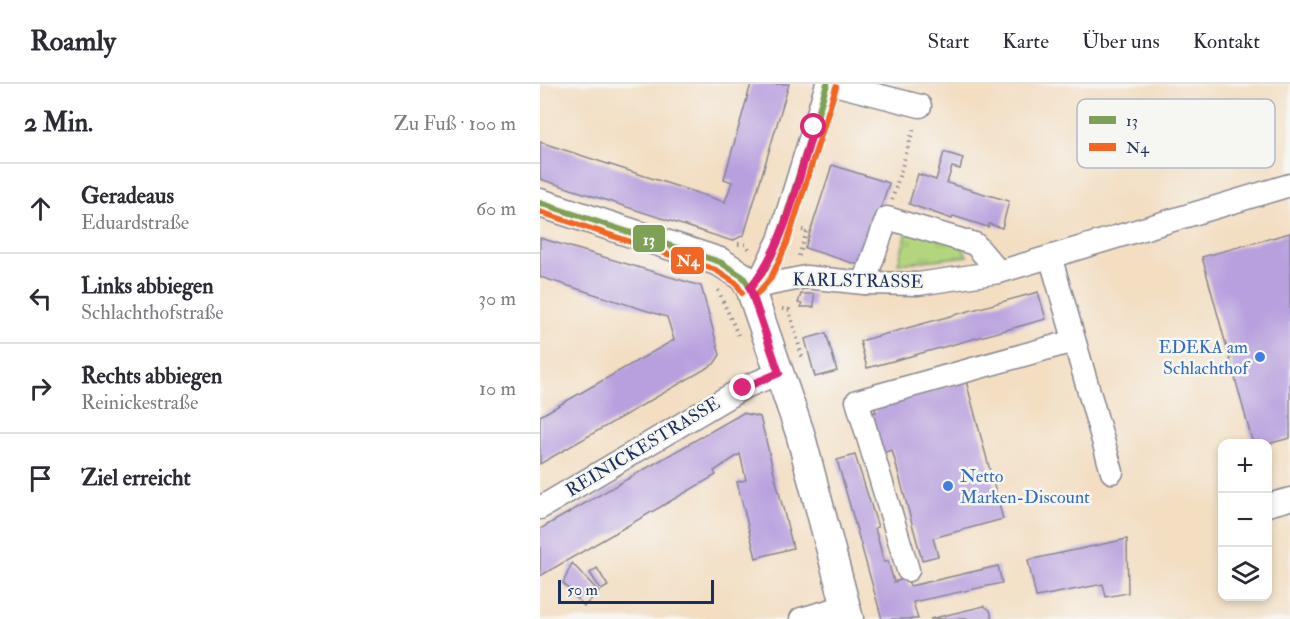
<!DOCTYPE html>
<html lang="de">
<meta charset="utf-8">
<style>
body{margin:0;font-family:"IM FELL Double Pica",serif;background:#f2f2f3;color:#2b2b33}
.controls{position:absolute;right:18px;bottom:18px;display:grid;overflow:hidden;border-radius:12px;box-shadow:0 3px 9px #0003}
.controls button{width:54px;height:54px;display:grid;place-items:center;padding:0;border:0;border-bottom:2px solid #e1e1e2;background:#fff;color:#2b2b33;font:30px sans-serif}
.scale{position:absolute;left:18px;bottom:15px;width:156px;box-sizing:border-box;padding-left:6px;border:3px solid #1b2f5e;border-top:0;font-size:16px;line-height:21px;white-space:nowrap;color:#1b2f5e;-webkit-text-stroke:4px #f6f6f2;paint-order:stroke}
.stop{position:absolute;width:18px;height:18px;margin:-14px;border:4px solid #db2777;border-radius:50%;background:#fff}
.stop.end{background:#db2777;border-color:#fff;box-shadow:0 2px 6px #0008}
.list{margin:0;padding:0;list-style:none}
h2{display:flex;justify-content:space-between;align-items:center;height:78px;margin:0;padding:0 24px;font-size:26px}
h2 small{font-size:20px;font-weight:400;color:#7c7c81}
.list li{display:grid;grid-template-columns:39px 1fr auto;gap:18px;align-items:center;box-sizing:border-box;height:90px;padding:0 24px;border-top:2px solid #e1e1e2}
.list b{display:block;font-size:22px;white-space:nowrap}
.list p{margin:0;font-size:20px;white-space:nowrap;color:#7c7c81}
.list em{font-size:20px;font-style:normal;color:#7c7c81}
.icon{flex:none;width:33px;height:33px;fill:none;stroke:currentColor;stroke-width:2;stroke-linecap:round;stroke-linejoin:round}
.map{position:relative;flex:none;width:750px;height:535px;overflow:hidden}
header{display:flex;align-items:center;gap:36px;box-sizing:border-box;height:84px;padding:0 30px;background:#fff;border-bottom:2px solid #e1e1e2}
header strong{font-size:28px}
nav{display:flex;gap:33px;margin-inline-start:auto;font-size:21px}
main{display:flex}
aside{flex:1;background:#fff}
.map>svg:first-child{display:block}
</style>
<header>
<strong>Roamly</strong>
<nav><a>Start</a><a>Karte</a><a>Über uns</a><a>Kontakt</a></nav>
</header>
<main>
<aside>
<h2>2 Min.<small>Zu Fuß · 100 m</small></h2>
<ul class="list">
<li><svg class="icon" aria-label="ahead" viewBox="0 0 24 24"><path d="M12 20V5M6 11l6-6 6 6"/></svg><div><b>Geradeaus</b><p>Eduardstraße</p></div><em>60 m</em></li>
<li><svg class="icon" aria-label="left" viewBox="0 0 24 24"><path d="M17 20v-9H6M10 6l-5 5 5 5"/></svg><div><b>Links abbiegen</b><p>Schlachthofstraße</p></div><em>30 m</em></li>
<li><svg class="icon" aria-label="right" viewBox="0 0 24 24"><path d="M7 20v-9h11M14 6l5 5-5 5"/></svg><div><b>Rechts abbiegen</b><p>Reinickestraße</p></div><em>10 m</em></li>
<li><svg class="icon" aria-label="arrive" viewBox="0 0 24 24"><path d="M6 21V4h12l-3 4 3 4H6"/></svg><div><b>Ziel erreicht</b></div></li>
</ul>
</aside>
<div class="map">
<svg width="750" height="535" viewBox="0 0 750 535">
<defs>
<pattern id="grass-tufts" width="24" height="20" patternUnits="userSpaceOnUse" patternTransform="scale(1.5)"><rect width="24" height="20" fill="#b2d57d"/><path d="M3 7l-1-3M5 7V3M7 7l1-3M15 17l-1-3M17 17v-4M19 17l1-3" fill="none" stroke="#98b76e"/></pattern>
</defs>
<rect width="100%" height="100%" fill="#f6f6f2"/>
<filter id="ink" filterUnits="userSpaceOnUse"><feTurbulence type="fractalNoise" baseFrequency=".0167" numOctaves="2"/><feDisplacementMap in="SourceGraphic" scale="12" xChannelSelector="R" yChannelSelector="G"/><feConvolveMatrix kernelMatrix="1 2 1 2 8 2 1 2 1" color-interpolation-filters="sRGB"/></filter>
<filter id="wash" filterUnits="userSpaceOnUse"><feTurbulence type="fractalNoise" baseFrequency=".008" numOctaves="4" result="noise"/><feDisplacementMap in="SourceGraphic" scale="24" xChannelSelector="R" yChannelSelector="G"/><feGaussianBlur stdDeviation="1.35" result="paint"/><feColorMatrix in="noise" values="0 0 0 0 0 0 0 0 0 0 0 0 0 0 0 0 0 1.4 0 .05"/><feComposite in="paint" operator="in"/></filter>
<g filter="url(#wash)">
<rect width="100%" height="100%" fill="#f3dec2"/>
<!-- grass -->
<path fill="url(#grass-tufts)" stroke="#66826e" stroke-width="1.5" d="M368 144 420 157 427 172 358 180Z"/>
<g id="blocks">
<!-- building -->
<g fill="#b8a0de">
<path d="M211 0H249L204 151 192 157 0 95V58L185 118 192 98 184 95Z"/>
<path d="M404 68 423 74 420 85 412 83 407 99 469 117 462 144 449 140 448 143 413 132 412 135 369 120 378 90 396 96Z"/>
<path d="M292 81 349 99 322 182 265 164Z"/>
<path d="M750 149V354L728 360H713L662 173Z"/>
<path d="M0 154 161 202 180 271 174 280 0 380V332L134 256 127 233 0 193Z"/>
<path d="M498 208 506 235 327 284 320 257Z"/>
<path d="M261 210H274V223H261L262 220 258 219Z"/>
<path d="M286 249 297 287 275 293 265 255Z"/>
<path d="M426 297 463 435 393 454 398 472 382 476 352 366 339 370 328 329 336 328 334 322Z"/>
<path d="M203 329 220 333 253 464 216 474 197 398 206 396 200 370 174 387 176 391 0 492V445Z"/>
<path d="M315 371 338 443 335 444 344 478 348 477 354 498 367 494 370 502 458 482 462 499 373 518 378 535H342L297 376Z"/>
<path d="M587 455 588 509 566 513 563 500 496 513 488 476Z"/>
<path d="M32 479 59 508 44 522 23 499Z"/>
<path d="M57 484 68 502 61 506 50 489Z"/>
<path d="M444 522 450 526 452 535H390Z"/>
</g>
</g>
</g>
<g filter="url(#ink)">
<use href="#blocks" fill-opacity="0" stroke="#878690" stroke-width="1.5"/>
<g fill="none" stroke-linecap="round" stroke-linejoin="round">
<!-- minor casing -->
<g stroke="#878690" stroke-width="25">
<g id="minor">
<path d="M294 0 380 22"/>
<path d="M511 175 572 388"/>
<path d="M324 199 347 134 435 160 459 188"/>
<path d="M210 204 266 193 324 199 378 200 459 188 750 101"/>
<path d="M210 204 223 189 239 156 287 0"/>
<path d="M728 421 750 415"/>
<path d="M0 424 203 304 239 289"/>
<path d="M368 486 317 317 534 257"/>
<path d="M261 535 306 522"/>
</g>
</g>
<!-- major casing -->
<g stroke="#878690" stroke-width="31">
<path id="major" d="M0 119 180 178 203 193 210 204 260 349 309 535"/>
</g>
<!-- path -->
<g stroke="#878690" stroke-width="4" stroke-dasharray="1.5 4.5" stroke-linecap="butt">
<path d="M352 116 374 43"/>
<path d="M198 160H206L210 167"/>
<path d="M259 172 267 147 262 146"/>
<path d="M178 206 198 251"/>
<path d="M242 225 249 226 263 276"/>
</g>
<!-- minor -->
<use href="#minor" stroke="#fff" stroke-width="22"/>
<!-- major -->
<use href="#major" stroke="#fff" stroke-width="28"/>
<!-- bus-1 casing -->
<g stroke="#f6f6f2" stroke-width="10">
<g id="bus-1">
<path d="M0 119 180 178 203 193 210 204"/>
<path d="M210 204 223 189 239 156 287 0"/>
</g>
</g>
<!-- bus-2 casing -->
<g stroke="#f6f6f2" stroke-width="10">
<g id="bus-2">
<path d="M0 128 176 186 196 199 202 209"/>
<path d="M217 210 231 194 247 159 296 3"/>
</g>
</g>
<!-- bus-1 -->
<use href="#bus-1" stroke="#7ea157" stroke-width="6"/>
<!-- bus-2 -->
<use href="#bus-2" stroke="#f26522" stroke-width="6"/>
</g>
</g>
<g fill="none" stroke-linecap="round" stroke-linejoin="round" filter="url(#ink)">
<!-- route -->
<path stroke="#db2777" stroke-width="8" d="M203 304 239 289 210 204C247 159 257 97 274 43"/>
</g>
<!-- markers -->
<g fill="#3f7fe0" stroke="#f6f6f2" stroke-width="2">
<circle cx="720" cy="273" r="6"/>
<circle cx="408" cy="402" r="6"/>
</g>
<g text-anchor="middle" dominant-baseline="central" stroke-width="5" stroke-linejoin="round" paint-order="stroke">
<!-- street labels -->
<g font-size="18" fill="#1b2f5e" stroke="#f6f6f2">
<text transform="translate(318 197) rotate(1)">KARLSTRASSE</text>
<text transform="translate(103 363) rotate(-31)">REINICKESTRASSE</text>
</g>
<!-- shop labels -->
<g font-size="18" fill="#366cbe" stroke="#f6f6f2" text-anchor="end">
<text x="708" y="263">EDEKA am<tspan x="708" dy="21">Schlachthof</tspan></text>
<text x="420" y="392" text-anchor="start">Netto<tspan x="420" dy="21">Marken-Discount</tspan></text>
</g>
</g>
<!-- legend -->
<rect x="537" y="15" width="198" height="69" rx="9" fill="#f6f6f2" stroke="#b4bac6" stroke-width="1.5"/>
<rect x="549" y="32" width="27" height="8" fill="#7ea157"/>
<rect x="549" y="59" width="27" height="8" fill="#f26522"/>
<g font-size="16" fill="#1b2f5e">
<text x="586" y="42">13</text>
<text x="586" y="69">N4</text>
</g>
<g stroke="#f6f6f2" stroke-width="2">
<rect x="92" y="140" width="34" height="29" rx="6" fill="#7ea157"/>
<rect x="130" y="162" width="35" height="29" rx="6" fill="#f26522"/>
</g>
<g font-size="16" text-anchor="middle" font-weight="bold" fill="#fff">
<text x="109" y="161">13</text>
<text x="148" y="182">N4</text>
</g>
</svg>
<div class="controls">
<button>+</button>
<button>−</button>
<button><svg class="icon" aria-label="layers" viewBox="0 0 24 24"><path d="M12 4l9 5-9 5-9-5zM3 14l9 5 9-5"/></svg></button>
</div>
<div class="scale">50 m</div>
<div class="stop" style="left:274px;top:43px"></div>
<div class="stop end" style="left:203px;top:304px"></div>
</div>
</main>
